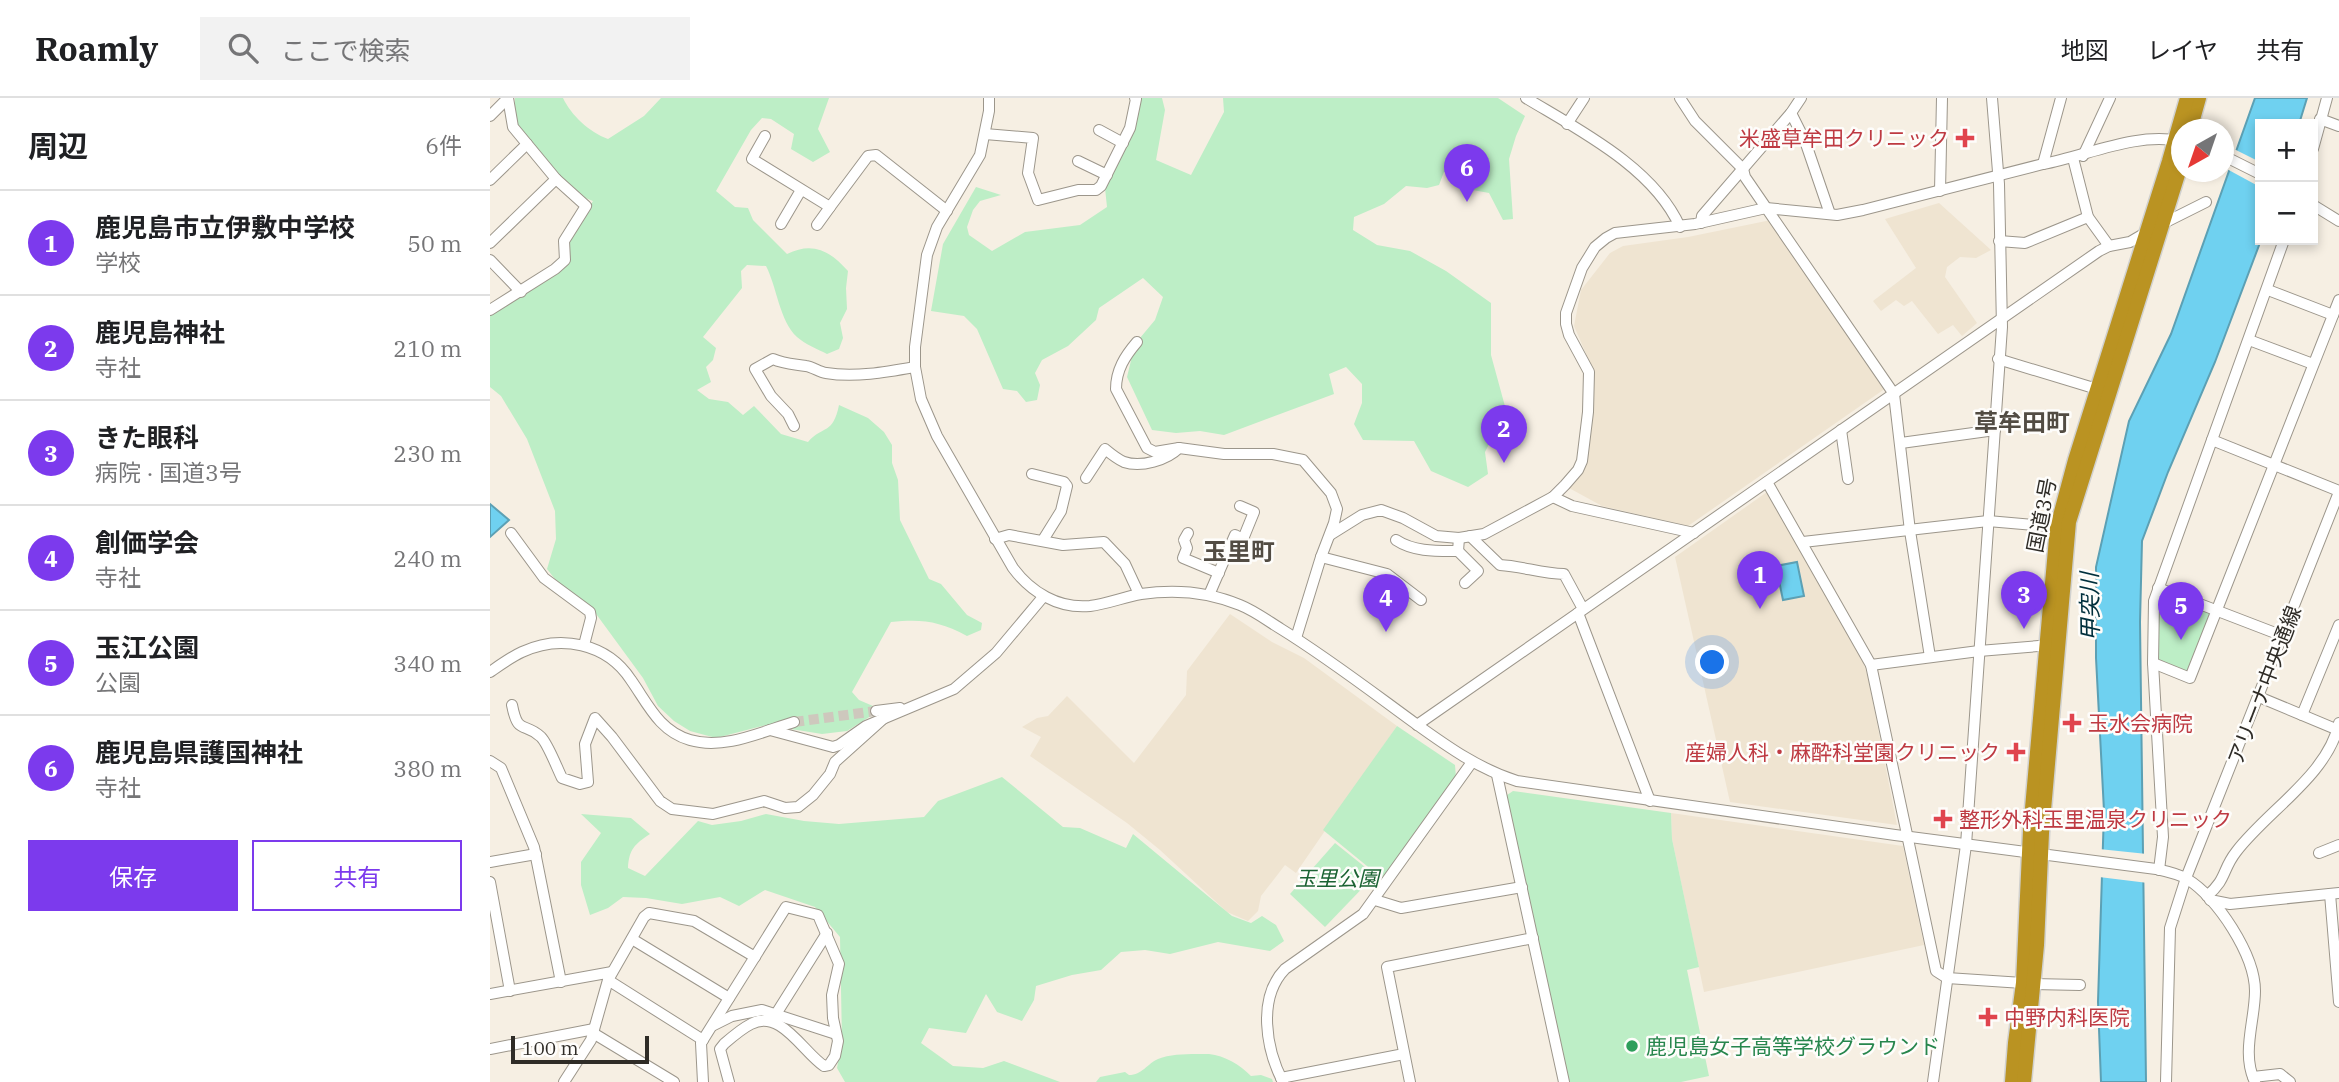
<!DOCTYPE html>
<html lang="ja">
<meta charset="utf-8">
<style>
body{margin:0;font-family:"IBM Plex Serif","Noto Sans JP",serif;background:#f2f2f2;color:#202124}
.controls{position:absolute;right:21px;top:21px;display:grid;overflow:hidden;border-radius:0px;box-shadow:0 4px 10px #0003}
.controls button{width:63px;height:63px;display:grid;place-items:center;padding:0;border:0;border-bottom:2px solid #e0e0e0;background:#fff;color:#202124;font:35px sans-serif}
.compass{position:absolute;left:1681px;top:21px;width:63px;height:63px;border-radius:50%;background:#fff;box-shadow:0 4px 10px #0003;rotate:220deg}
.scale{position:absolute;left:21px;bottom:18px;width:138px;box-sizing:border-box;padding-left:7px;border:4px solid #2f2c27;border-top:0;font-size:19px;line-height:24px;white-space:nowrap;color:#2f2c27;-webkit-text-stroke:5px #fefdfb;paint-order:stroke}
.you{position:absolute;left:1223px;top:565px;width:24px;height:24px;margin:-18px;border:5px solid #fff;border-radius:50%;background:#1a73e8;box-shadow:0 0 0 10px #1a73e833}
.badge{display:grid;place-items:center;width:46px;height:46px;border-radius:50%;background:#7c3aed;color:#fff;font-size:23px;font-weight:700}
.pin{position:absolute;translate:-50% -58px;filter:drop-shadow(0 2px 4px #0008)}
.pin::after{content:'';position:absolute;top:37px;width:24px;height:21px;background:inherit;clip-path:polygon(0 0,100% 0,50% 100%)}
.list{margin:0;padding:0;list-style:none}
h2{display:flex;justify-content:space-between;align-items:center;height:91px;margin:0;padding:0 28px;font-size:30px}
h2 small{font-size:23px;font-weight:400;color:#757577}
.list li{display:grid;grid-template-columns:46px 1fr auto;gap:21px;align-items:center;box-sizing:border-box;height:105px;padding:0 28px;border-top:2px solid #e0e0e0}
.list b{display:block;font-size:26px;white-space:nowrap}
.list p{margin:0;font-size:23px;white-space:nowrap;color:#757577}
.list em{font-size:23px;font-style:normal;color:#757577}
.actions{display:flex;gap:14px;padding:21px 28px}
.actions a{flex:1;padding:16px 0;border:2px solid #7c3aed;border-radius:0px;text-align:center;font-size:24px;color:#7c3aed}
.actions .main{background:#7c3aed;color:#fff}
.icon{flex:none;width:38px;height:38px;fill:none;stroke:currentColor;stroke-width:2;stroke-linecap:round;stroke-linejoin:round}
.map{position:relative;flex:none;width:1849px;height:984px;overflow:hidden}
header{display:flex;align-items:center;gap:42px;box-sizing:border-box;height:98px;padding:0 35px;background:#fff;border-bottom:2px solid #e0e0e0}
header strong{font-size:33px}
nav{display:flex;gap:38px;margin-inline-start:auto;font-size:24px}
.search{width:490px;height:63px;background:#f2f2f2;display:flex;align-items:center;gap:18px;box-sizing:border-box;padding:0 24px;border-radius:0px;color:#757577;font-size:26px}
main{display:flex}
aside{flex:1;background:#fff}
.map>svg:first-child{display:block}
</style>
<header>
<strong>Roamly</strong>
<div class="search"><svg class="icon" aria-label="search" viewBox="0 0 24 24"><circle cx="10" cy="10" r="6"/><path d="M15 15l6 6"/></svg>ここで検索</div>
<nav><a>地図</a><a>レイヤ</a><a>共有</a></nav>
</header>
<main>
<aside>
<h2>周辺<small>6件</small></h2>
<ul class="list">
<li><span class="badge">1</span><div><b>鹿児島市立伊敷中学校</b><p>学校</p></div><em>50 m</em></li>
<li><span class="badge">2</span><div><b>鹿児島神社</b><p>寺社</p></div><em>210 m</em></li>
<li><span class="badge">3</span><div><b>きた眼科</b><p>病院 · 国道3号</p></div><em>230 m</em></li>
<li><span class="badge">4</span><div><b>創価学会</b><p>寺社</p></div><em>240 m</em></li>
<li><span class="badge">5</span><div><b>玉江公園</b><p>公園</p></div><em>340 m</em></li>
<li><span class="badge">6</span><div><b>鹿児島県護国神社</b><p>寺社</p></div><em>380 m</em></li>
</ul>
<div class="actions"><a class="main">保存</a><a>共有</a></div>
</aside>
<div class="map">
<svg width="1849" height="984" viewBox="0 0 1849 984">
<rect width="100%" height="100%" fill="#f6efe3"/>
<!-- built -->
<g fill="#efe4d1">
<path d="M1449 105 1501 152 1486 160 1470 159 1457 169 1455 179 1487 225 1472 238 1463 227 1448 236 1422 203 1414 208 1406 202 1391 213 1383 203 1426 170 1395 121Z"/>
<path d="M1281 122 1396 290 1198 428 1112 408 1079 390 1094 370 1103 272 1084 228 1091 192 1120 155 1133 148 1198 139Z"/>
<path d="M1277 394 1373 564 1378 579 1407 727 1240 704 1185 459Z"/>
<path d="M740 516 782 544 814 560 907 628 806 775 795 767 771 798 768 813 758 823 737 814 670 752 637 725 540 658 551 639 532 629 547 620 558 618 577 598 644 665 696 597 697 573Z"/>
<path d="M1181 715 1413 748 1434 847 1214 894 1182 741Z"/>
</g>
<!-- green -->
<g fill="#bdeec6">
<path d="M25 0H73C81 17 99 34 118 41L154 18 171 0H339L328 31 340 54 323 64 301 51 304 36 281 21 272 20 261 32 226 93 245 109 258 110 263 122 297 156C323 143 340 153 358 173L356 190 357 211 350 225 353 240 349 251 337 256C327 251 315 246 307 239 289 222 287 189 276 168L257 167 251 173 252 190 213 239 226 250 223 262 216 269 221 284 207 292 219 301 238 304 253 317 264 308 291 336 318 344C333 327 343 337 349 307L378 320 394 334 402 347V365L408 382 410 422 439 481 451 486 477 517 492 525 491 532 477 538C449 523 432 521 401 524L362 594 369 602 383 608 384 616 357 633 332 636 276 627 226 640 200 633 184 623 168 608 153 580 101 509 68 485 57 471 66 441 65 413 37 341 11 298 0 289V216L68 174 80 163 76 145 103 103 85 96 24 23Z"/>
<path d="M651 0H672L675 12 666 62 701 77 734 14 733 0H1008L1035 18 1026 38 1019 61 1023 121 1013 122 999 95 972 90 971 77 954 74 949 87 937 90 916 88 894 106 864 119 863 132 887 147 920 153 956 173 1001 205V257L1016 312 995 354 998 376 978 389 941 373 924 343 873 342 864 326 872 305V286L856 269 839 276 844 296 734 337 710 333 686 335 662 332 637 279 645 246 665 222 673 199 653 180 609 210 606 222 578 248 552 262 545 275 550 287 547 302 536 304 527 293 513 291 487 231 474 218 441 213 453 146 486 89 511 97 490 103 483 112 477 129 479 137 502 153 535 134 590 127 617 109 615 90 644 31Z"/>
<path d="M1674 497 1719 515 1721 519 1701 573 1696 575 1669 564C1669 545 1663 514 1674 497Z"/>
<path d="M907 628 965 667 966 680 894 782 833 732Z"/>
<path d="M512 679 573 729 590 730 636 750 643 736 742 818 761 825 772 818 786 827 794 843 780 853 728 844 680 856 655 852 631 854 611 872 582 877 546 888 544 902 532 923 507 914 496 896 476 935 439 930 431 945 463 968 493 970 514 963 570 984H355L347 970 352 943 350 839 325 809 275 792 249 808 230 799 192 806 156 800 133 799 118 810 100 817 91 787V764L111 735 91 716 141 720 160 736C145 746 139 751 138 770L155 778 208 723 222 727 251 723 276 716 314 723 349 726 434 719 448 703Z"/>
<path d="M1023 693 1181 715 1182 741 1209 869 1197 872 1219 978 1191 984H1078L1014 699Z"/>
<path d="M845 745 885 777 835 829 800 796Z"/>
<path d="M719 956C735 958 749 966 761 978L771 977 782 981 783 984H606L610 979 635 974 639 977C652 977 657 966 668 961 683 955 703 956 719 956Z"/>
</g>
<!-- water -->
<g fill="#6fd1f0" stroke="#5ca0b4" stroke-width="2">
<path d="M1765 0H1817L1809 26H1770L1771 142 1725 264 1678 374 1652 443 1650 524 1656 984H1611L1608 904 1614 713 1606 560V469L1639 323 1681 236Z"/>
<path d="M0 406 19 422 0 439Z"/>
<path d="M1307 464 1314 498 1293 502 1286 468Z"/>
</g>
<!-- pier -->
<g fill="#f6efe3">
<path d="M1742 50 1770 64V89L1735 70Z"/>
<path d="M1609 751 1657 756 1658 785 1609 779Z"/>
</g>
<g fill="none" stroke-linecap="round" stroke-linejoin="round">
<!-- minor-tunnel -->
<path stroke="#cec8bd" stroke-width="10" stroke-dasharray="10 5" stroke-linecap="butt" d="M304 624 386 613"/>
<!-- minor casing -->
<g stroke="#9c968b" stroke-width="12">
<g id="minor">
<path d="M499 0V13L490 57 447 129 437 157 425 249V269L431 301 447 338 523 470C541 494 568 511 600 508 617 506 634 499 651 496 685 491 719 494 750 507 765 513 778 523 791 531 838 560 882 594 926 626 958 649 989 671 1027 683L1405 737 1666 771C1675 773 1689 776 1697 781 1727 799 1765 857 1765 893 1765 923 1751 955 1765 984"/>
<path d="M1036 0C1089 32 1164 70 1190 129"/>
<path d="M1190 0 1205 23 1253 71 1255 79 1404 296 1420 433 1440 559"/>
<path d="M1301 15 1315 43 1340 116"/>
<path d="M0 18 18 0"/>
<path d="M1830 21 1849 28"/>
<path d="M1077 26 1094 0"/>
<path d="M609 32 633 45"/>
<path d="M495 36 543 40 538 75 548 102 588 92H606L611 88 640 30 646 1 645 0"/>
<path d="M275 38 262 61 340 109 378 58 386 57 457 113"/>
<path d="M1823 51 1837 0"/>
<path d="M1593 58 1620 0"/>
<path d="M1734 58 1770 76"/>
<path d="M1583 60 1598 119 1619 148"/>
<path d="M588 63 617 77"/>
<path d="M1553 66 1571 0"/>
<path d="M0 82 37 46"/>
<path d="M1450 93 1452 0"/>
<path d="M1823 107 1849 123"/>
<path d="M1211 125 1212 118 1301 15 1311 0"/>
<path d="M291 126 311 92"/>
<path d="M327 127 340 109"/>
<path d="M1670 127 1716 104"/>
<path d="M1509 143 1535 145 1598 119"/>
<path d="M0 145 66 81"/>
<path d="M0 162 31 194"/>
<path d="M1778 192 1843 217"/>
<path d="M0 212 65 171 75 162 74 143 96 108 66 81 23 29 18 0"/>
<path d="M1759 242 1823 266"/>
<path d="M647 244C635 258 626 272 626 291L657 350 665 354 689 350 734 356H783L813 362 841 395 847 411 844 425 831 459 806 540"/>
<path d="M1508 261 1607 291"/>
<path d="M304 328 298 316 281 298 265 271 283 261C294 266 304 266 316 268 323 269 329 274 336 275 364 280 397 274 425 269"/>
<path d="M1351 332 1358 381"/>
<path d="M1722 342 1849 393"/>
<path d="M1411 345 1505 332"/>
<path d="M542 376 574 384 577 388 571 413 553 442"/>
<path d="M596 380 615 351C621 356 627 361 634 364 651 370 677 362 689 350"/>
<path d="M1277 384 1381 567 1446 873 1457 880 1533 885"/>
<path d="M1063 399 1082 408 1204 435"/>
<path d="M21 435 54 480 100 514 101 520 94 547"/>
<path d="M698 435 694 442 697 450 693 460 729 475"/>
<path d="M840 437 872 417 891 412 913 420 946 438 969 440 994 436 1063 399 1075 387 1088 372 1092 363 1098 314 1099 274 1079 237 1076 226V215L1092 170 1105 149 1116 140 1125 135 1205 126 1276 110 1347 117 1373 112 1553 66C1596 58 1647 34 1689 43"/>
<path d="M980 438 1010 467C1032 468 1052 476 1074 476L1093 511"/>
<path d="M505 441 519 437 573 447 614 444 635 466 649 496"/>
<path d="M906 442C924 454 947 453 968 453L969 440"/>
<path d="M1313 444 1498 423 1567 429"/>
<path d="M968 453 988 473 975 485"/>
<path d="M831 459 897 476 931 502"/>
<path d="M1668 490 1793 538"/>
<path d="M719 497 745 437 753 441 764 414 750 408"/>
<path d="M1088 515 1160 703"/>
<path d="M1663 565 1700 580 1849 202"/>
<path d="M1381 567 1489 553 1561 547"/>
<path d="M0 574C10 567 21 559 32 554 70 536 117 545 141 582 158 606 169 633 200 642 234 652 271 634 304 624"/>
<path d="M1769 599 1848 632"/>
<path d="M22 607C28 638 34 623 51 639 58 646 67 670 72 680L90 686 98 684 95 646 105 620 122 639 170 703 182 711 223 716 274 703 295 710 308 709 323 697 340 676 345 664 394 620"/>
<path d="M386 613 410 610"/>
<path d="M1812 617 1849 527"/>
<path d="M927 627 1609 153 1619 148 1640 144 1657 134"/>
<path d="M280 632 343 649 349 647 376 628 464 591 506 555 553 499"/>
<path d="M0 663 11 670 44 749 71 884"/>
<path d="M1007 677 1074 984"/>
<path d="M1829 755 1849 747"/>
<path d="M0 764 46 756"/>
<path d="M1669 772 1673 739 1663 565 1664 503 1794 142"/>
<path d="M0 784 20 893"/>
<path d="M1840 796 1849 904"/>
<path d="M1717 798C1737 781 1732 772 1746 754 1777 713 1838 677 1849 625"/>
<path d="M885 802 911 810 1032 789"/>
<path d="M1720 802 1740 806 1849 795"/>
<path d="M142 841 239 900"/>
<path d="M118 882 213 942"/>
<path d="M1543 886 1590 887"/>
<path d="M0 896 122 874"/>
<path d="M286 916 337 835"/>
<path d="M224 927 242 918 272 912 346 936"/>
<path d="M103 935 184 984"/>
<path d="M0 951 104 931"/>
<path d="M1763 979 1790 976 1800 984"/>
<path d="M791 980 914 956"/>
<path d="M74 984 101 942 118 882 154 819 159 815 204 823 265 859"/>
<path d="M213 984 211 945 296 809 328 817 349 866 342 897 343 920 348 943 345 958 339 967 334 968C313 954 290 910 261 926 251 931 242 939 234 946L230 951 239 984"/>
<path d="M793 984C776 951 767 900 795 871L873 816 982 664"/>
<path d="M920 984 897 869 1043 840"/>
<path d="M1443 984 1476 747 1512 229 1509 86 1502 0"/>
<path d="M1676 984 1680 830 1696 780 1849 394"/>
</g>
</g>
<!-- highway casing -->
<g stroke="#d1d1cf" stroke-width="17">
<g id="highway">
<path d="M1700 32 1709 0"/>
<path d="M1522 984 1525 945 1533 885 1540 733 1567 429 1585 362 1679 63 1697 0"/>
<path d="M1534 984 1547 847 1552 735 1579 424 1692 64"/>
</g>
</g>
<!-- minor -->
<use href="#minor" stroke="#fff" stroke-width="10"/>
<!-- highway -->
<use href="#highway" stroke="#ba9322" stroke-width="14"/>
</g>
<!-- markers -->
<g fill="#e0444e" stroke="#fefdfb" stroke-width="2.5">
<path d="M1471.5 29.5h7v7h7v7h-7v7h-7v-7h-7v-7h7z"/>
<path d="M1578.5 614.5h7v7h7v7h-7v7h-7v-7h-7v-7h7z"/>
<path d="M1522.5 643.5h7v7h7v7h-7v7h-7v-7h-7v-7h7z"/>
<path d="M1449.5 710.5h7v7h7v7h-7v7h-7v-7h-7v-7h7z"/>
<path d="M1494.5 908.5h7v7h7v7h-7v7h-7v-7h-7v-7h7z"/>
</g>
<circle fill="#2e9e5b" stroke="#fefdfb" stroke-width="2.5" cx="1142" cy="948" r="7"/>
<g text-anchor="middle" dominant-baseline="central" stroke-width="5" stroke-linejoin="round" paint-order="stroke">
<!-- health labels -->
<g font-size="21" fill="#be3a42" stroke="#fefdfb" text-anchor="start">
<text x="1459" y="40" text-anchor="end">米盛草牟田クリニック</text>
<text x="1598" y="625">玉水会病院</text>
<text x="1510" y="654" text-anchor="end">産婦人科・麻酔科堂園クリニック</text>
<text x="1469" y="721">整形外科玉里温泉クリニック</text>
<text x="1514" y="919">中野内科医院</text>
</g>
<!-- street labels -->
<g font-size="21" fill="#2f2c27" stroke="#fefdfb">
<text transform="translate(1551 417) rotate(-79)">国道3号</text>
<text transform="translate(1774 587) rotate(-69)">アリーナ中央通線</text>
</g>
<!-- park labels -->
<g font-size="21" font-style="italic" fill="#1b6333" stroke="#fefdfb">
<text x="847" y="780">玉里公園</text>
</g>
<!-- leisure labels -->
<g font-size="21" fill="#27864d" stroke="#fefdfb" text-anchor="start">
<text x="1156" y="948">鹿児島女子高等学校グラウンド</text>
</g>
<!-- water labels -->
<g font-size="23" font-style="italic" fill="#002f3c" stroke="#fefdfb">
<text transform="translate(1599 509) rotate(-91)">甲突川</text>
</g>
<!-- quarter labels -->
<g font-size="24" font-weight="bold" fill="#524c43" stroke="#fefdfb">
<text x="1532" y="324">草牟田町</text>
<text x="749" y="453">玉里町</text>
</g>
</g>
</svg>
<div class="controls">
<button>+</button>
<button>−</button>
</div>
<svg class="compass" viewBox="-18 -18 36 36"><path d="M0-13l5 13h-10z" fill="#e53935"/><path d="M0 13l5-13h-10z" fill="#757577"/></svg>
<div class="scale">100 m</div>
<div class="you"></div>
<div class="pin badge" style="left:1270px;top:511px">1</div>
<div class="pin badge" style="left:1014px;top:365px">2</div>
<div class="pin badge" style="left:1534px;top:531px">3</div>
<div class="pin badge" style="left:896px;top:534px">4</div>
<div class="pin badge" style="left:1691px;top:542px">5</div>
<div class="pin badge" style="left:977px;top:104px">6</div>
</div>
</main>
